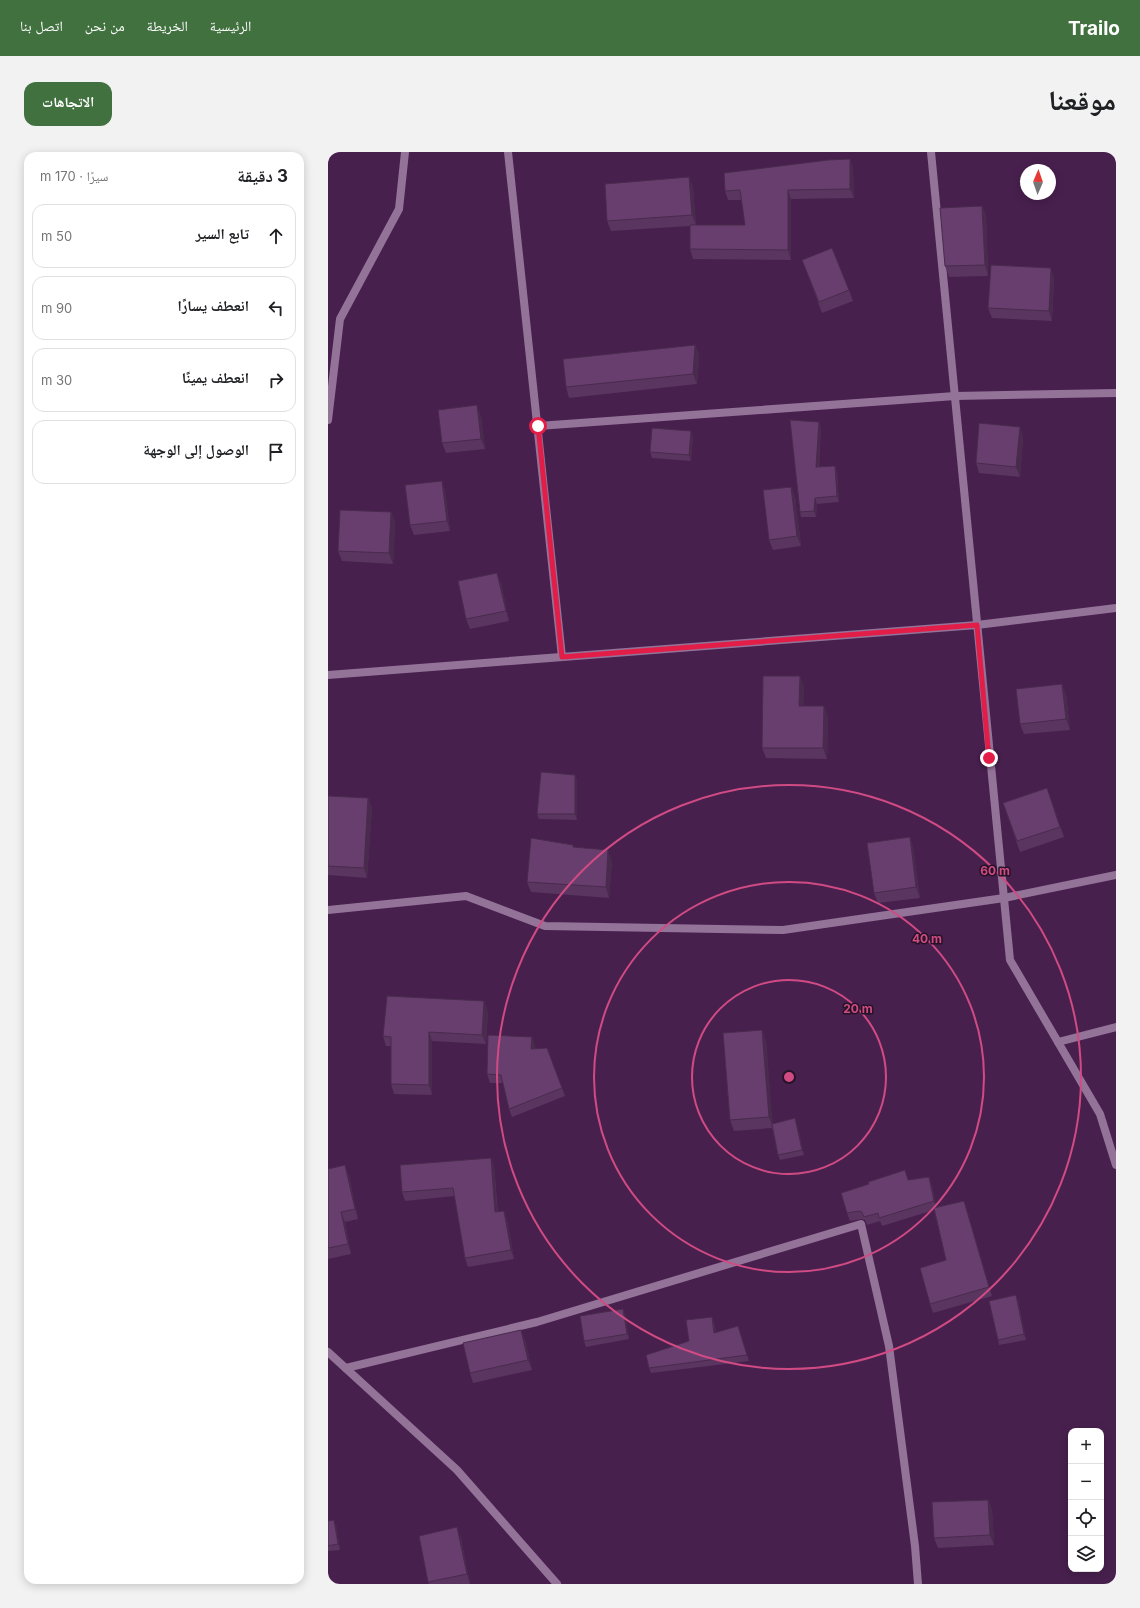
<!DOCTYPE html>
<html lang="ar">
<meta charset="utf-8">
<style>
body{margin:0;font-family:Inter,"Noto Naskh Arabic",sans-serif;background:#f2f2f2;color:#202124;direction:rtl}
.controls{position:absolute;right:12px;bottom:12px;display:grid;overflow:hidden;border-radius:8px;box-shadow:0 2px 10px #0003}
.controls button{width:36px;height:36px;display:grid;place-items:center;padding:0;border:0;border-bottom:1px solid #e0e0e0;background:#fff;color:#202124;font:20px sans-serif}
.compass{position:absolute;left:692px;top:12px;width:36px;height:36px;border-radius:50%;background:#fff;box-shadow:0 2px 10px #0003;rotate:2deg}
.stop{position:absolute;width:12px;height:12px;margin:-9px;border:3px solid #e11d48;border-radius:50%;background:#fff}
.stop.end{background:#e11d48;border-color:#fff;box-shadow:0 1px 4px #0008}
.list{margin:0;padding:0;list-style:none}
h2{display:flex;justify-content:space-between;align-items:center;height:52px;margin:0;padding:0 16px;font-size:17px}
h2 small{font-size:13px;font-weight:400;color:#757577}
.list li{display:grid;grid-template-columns:26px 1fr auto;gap:12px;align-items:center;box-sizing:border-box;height:64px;margin:0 8px 8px;padding:0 8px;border:1px solid #e0e0e0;border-radius:12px}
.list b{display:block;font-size:15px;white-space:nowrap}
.list em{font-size:13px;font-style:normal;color:#757577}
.icon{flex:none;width:22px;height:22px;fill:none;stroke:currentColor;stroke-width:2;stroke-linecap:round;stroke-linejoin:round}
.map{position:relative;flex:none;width:788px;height:1432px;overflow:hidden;direction:ltr;border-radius:12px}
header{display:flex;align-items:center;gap:24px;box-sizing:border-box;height:56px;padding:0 20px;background:#427140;color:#fff}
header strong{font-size:19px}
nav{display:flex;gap:22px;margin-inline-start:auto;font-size:14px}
.intro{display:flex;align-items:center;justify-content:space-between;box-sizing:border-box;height:96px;padding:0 24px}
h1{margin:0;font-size:28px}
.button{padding:10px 18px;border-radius:12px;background:#427140;color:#fff;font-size:14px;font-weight:700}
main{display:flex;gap:24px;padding:0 24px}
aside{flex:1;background:#fff;border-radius:12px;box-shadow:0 2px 10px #0003}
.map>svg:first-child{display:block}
</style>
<header>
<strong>Trailo</strong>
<nav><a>الرئيسية</a><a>الخريطة</a><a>من نحن</a><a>اتصل بنا</a></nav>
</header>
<div class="intro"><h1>موقعنا</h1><a class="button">الاتجاهات</a></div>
<main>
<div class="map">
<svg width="788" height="1432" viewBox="0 0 788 1432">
<rect width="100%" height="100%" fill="#48204e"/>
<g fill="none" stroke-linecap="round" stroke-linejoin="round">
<!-- street -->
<g stroke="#947399" stroke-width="8">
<path d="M180 0 234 505"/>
<path d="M603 0 682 808 772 962 788 1013"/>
<path d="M0 268 12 167 71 57 77 0"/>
<path d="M210 274 627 244 788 241"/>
<path d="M0 523 649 473 788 456"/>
<path d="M0 758 138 744 217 774 455 778 676 746 788 723"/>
<path d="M730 890 788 875"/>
<path d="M0 1200 129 1318 229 1432"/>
<path d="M18 1216 209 1170 533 1072 561 1194 587 1394 590 1432"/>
</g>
</g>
<!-- wall -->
<g fill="#59355f">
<path d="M522 7 525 17 526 46 463 47V108L365 107 362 97V74L283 79 279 69 361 25 365 36 368 73H417L414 48H400L397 39Z"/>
<path d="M654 54 658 64 660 124 621 125 617 114Z"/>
<path d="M478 118 521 138 525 149 494 161Z"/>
<path d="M726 126 724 169 664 166 660 156Z"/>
<path d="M367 193 371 203 369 232 241 246 238 235Z"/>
<path d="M153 264 157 297 118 301 114 291Z"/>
<path d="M491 270 493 275 491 315 509 319 511 350 489 352 488 365H473L472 360Z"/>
<path d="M692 275 695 286 692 325 651 321 648 311Z"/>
<path d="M365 284 363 309 324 306 322 300Z"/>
<path d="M114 329 117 339 122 379 86 383 82 373Z"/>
<path d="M463 335 467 345 473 394 445 398 441 388Z"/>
<path d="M63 360 67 371 65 412 14 409 10 399Z"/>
<path d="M173 431 181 469 142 477 138 467Z"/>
<path d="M476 534 475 554 500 564 499 607 438 606 434 596Z"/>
<path d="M738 542 742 578 696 582 692 572Z"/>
<path d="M247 623 249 628V668L211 667 209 662Z"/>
<path d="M719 636 736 685 692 700 675 651Z"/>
<path d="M0 644 40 646 44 656 39 726 0 723Z"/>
<path d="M582 685 585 696 592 746 550 751 546 741Z"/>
<path d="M245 693 246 696 284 709 281 746 203 740 199 730Z"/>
<path d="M160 859 158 892 104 889V943L66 942 63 932V894H58L55 884Z"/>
<path d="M434 878 438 889 444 971 469 972 476 1003 452 1008 450 1003 444 976 406 979 402 968Z"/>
<path d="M207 893V897L219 896 237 944 184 965 181 957 175 931H162L159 922Z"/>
<path d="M166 1014 170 1060 176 1059 179 1067 186 1107 140 1115 137 1106 127 1044 77 1049 74 1040Z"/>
<path d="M0 1017 21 1024 30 1067 17 1070 23 1102 0 1107Z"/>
<path d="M580 1028 604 1033 608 1055 636 1049 639 1058 664 1144 605 1161 602 1152 618 1108 606 1058 554 1074 552 1069 539 1073 537 1068 534 1067 522 1069 519 1061Z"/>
<path d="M690 1148 698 1188 671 1193 670 1188Z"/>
<path d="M297 1162 301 1187 258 1195 256 1189Z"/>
<path d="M384 1165 386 1170 388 1181 410 1174 421 1209 323 1221 321 1216 361 1189Z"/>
<path d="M197 1188 204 1218 145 1231 142 1221Z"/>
<path d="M660 1348 664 1358 666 1393 610 1396 606 1386Z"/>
<path d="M0 1369 8 1373 12 1398 0 1399Z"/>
<path d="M133 1386 142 1432H101L100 1430Z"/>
</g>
<!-- shaded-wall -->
<g fill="#492b4d">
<path d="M522 7 525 17 526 46 522 37Z"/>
<path d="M361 25 365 36 368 73 364 63Z"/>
<path d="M460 38 463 47V108L460 98Z"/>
<path d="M654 54 658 64 660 124 657 113Z"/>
<path d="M723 116 726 126 724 169 721 159Z"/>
<path d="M367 193 371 203 369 232 365 222Z"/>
<path d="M149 253 153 264 157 297 153 287Z"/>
<path d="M491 270 493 275 490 321 488 315Z"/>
<path d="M692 275 695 286 692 325 688 315Z"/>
<path d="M363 279 365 284 363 309 361 303Z"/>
<path d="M507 314 509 319 511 350 509 344Z"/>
<path d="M114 329 117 339 122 379 119 369Z"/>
<path d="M463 335 467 345 473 394 469 384Z"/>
<path d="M487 346 489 352 488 365 486 359Z"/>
<path d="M63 360 67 371 65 412 61 401Z"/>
<path d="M169 421 173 431 181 469 178 459Z"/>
<path d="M472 524 476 534 475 564 471 554Z"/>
<path d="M734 532 738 542 742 578 738 567Z"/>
<path d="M496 554 500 564 499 607 495 596Z"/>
<path d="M247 623 249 628V668L247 662Z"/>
<path d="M40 646 44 656 39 726 36 716Z"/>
<path d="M582 685 585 696 592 746 588 735Z"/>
<path d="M280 698 284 709 281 746 278 735Z"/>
<path d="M156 849 160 859 158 892 154 883Z"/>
<path d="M434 878 438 889 445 976 441 965Z"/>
<path d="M101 880 104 889V943L101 933Z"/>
<path d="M204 885 207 893 206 906 203 897Z"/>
<path d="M467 966 469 972 476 1003 474 998Z"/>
<path d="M163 1006 166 1014 170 1069 167 1060Z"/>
<path d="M17 1013 21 1024 30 1067 27 1057Z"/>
<path d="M601 1025 604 1033 609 1057 606 1049Z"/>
<path d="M636 1049 639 1058 664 1144 661 1135Z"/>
<path d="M176 1059 179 1067 186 1107 183 1098Z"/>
<path d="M13 1060 17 1070 23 1102 20 1092Z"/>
<path d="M688 1143 690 1148 698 1188 696 1182Z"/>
<path d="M295 1157 297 1162 301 1187 299 1182Z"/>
<path d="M384 1165 386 1170 388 1187 386 1181Z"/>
<path d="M193 1178 197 1188 204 1218 200 1208Z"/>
<path d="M660 1348 664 1358 666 1393 662 1383Z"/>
<path d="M6 1368 8 1373 12 1398 10 1392Z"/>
<path d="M129 1375 133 1386 142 1432 139 1422Z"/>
</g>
<!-- building -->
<g fill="#683e6e" stroke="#492b4d">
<path d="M522 7V37L460 38V98L362 97V73H417L412 38 397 39 396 21 500 8Z"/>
<path d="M361 25 364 63 279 69 277 32Z"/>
<path d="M654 54 657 113 617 114 612 56Z"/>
<path d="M504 96 521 138 491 150 474 108Z"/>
<path d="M663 113 723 116 721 159 660 156Z"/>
<path d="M367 193 365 222 238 235 235 207Z"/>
<path d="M149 253 153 287 114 291 110 258Z"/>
<path d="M462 268 491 270 488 315 507 314 509 344 487 346 486 359 472 360Z"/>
<path d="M651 271 692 275 688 315 648 311Z"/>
<path d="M324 276 363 279 361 303 322 300Z"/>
<path d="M114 329 119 369 82 373 77 333Z"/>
<path d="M463 335 469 384 441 388 435 338Z"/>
<path d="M12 358 63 360 61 401 10 399Z"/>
<path d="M169 421 178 459 138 467 130 429Z"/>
<path d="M435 524H472L471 554H496L495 596H434Z"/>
<path d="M734 532 738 567 692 572 688 537Z"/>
<path d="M213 620 247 623V662H209Z"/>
<path d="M719 636 732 675 689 689 675 651Z"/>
<path d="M0 644 40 646 36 716 0 714Z"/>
<path d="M582 685 588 735 546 741 539 691Z"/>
<path d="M203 686 245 693V695L280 698 278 735 199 730Z"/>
<path d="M59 844 156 849 154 883 101 880V933L63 932V885L55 884Z"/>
<path d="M434 878 441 965 402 968 395 881Z"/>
<path d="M160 883 204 885 203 897 219 896 234 936 181 957 173 923 159 922Z"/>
<path d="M467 966 474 998 450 1003 444 972Z"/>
<path d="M163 1006 167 1060 176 1059 183 1098 137 1106 125 1036 74 1040 72 1013Z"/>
<path d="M17 1013 27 1057 13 1060 20 1092 0 1096V1017Z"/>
<path d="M577 1018 580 1028 601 1025 606 1049 551 1066 550 1061 536 1065 534 1060 531 1059 519 1061 513 1041 541 1032 540 1030Z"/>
<path d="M636 1049 661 1135 602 1152 592 1116 618 1108 606 1056Z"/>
<path d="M688 1143 696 1182 670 1188 661 1149Z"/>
<path d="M295 1157 299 1182 256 1189 252 1164Z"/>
<path d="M384 1165 386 1181 410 1174 419 1203 321 1216 318 1203 361 1189 358 1168Z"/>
<path d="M193 1178 200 1208 142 1221 135 1191Z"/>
<path d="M660 1348 662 1383 606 1386 604 1350Z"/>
<path d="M6 1368 10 1392 0 1394V1369Z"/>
<path d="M129 1375 139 1422 100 1430 91 1384Z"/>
</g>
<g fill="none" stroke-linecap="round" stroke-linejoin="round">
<!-- route -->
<path stroke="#e11d48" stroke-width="5" d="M210 274 234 505 649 473 661 606"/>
</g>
<!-- distance rings -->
<g fill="none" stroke="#d04b83" stroke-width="2">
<circle cx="461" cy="925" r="97"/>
<circle cx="461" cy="925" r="195"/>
<circle cx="461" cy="925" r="292"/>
</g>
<circle cx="461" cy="925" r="6" fill="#d04b83" stroke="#251327" stroke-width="2"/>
<g font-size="12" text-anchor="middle" font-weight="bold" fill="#d04b83" stroke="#251327" stroke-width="3" stroke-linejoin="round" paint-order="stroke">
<text x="667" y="723">60 m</text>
<text x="599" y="791">40 m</text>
<text x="530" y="861">20 m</text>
</g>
</svg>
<div class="controls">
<button>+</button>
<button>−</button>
<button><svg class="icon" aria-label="locate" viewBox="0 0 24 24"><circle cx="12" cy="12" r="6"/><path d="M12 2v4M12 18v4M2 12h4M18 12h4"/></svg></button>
<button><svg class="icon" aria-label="layers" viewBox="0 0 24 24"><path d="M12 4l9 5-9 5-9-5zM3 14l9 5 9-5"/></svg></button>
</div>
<svg class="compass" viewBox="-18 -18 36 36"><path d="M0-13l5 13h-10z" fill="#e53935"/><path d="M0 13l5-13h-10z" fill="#757577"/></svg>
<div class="stop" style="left:210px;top:274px"></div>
<div class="stop end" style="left:661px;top:606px"></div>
</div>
<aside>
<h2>3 دقيقة<small>سيرًا · 170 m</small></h2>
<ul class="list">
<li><svg class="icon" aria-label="ahead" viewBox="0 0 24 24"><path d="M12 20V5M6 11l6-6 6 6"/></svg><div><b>تابع السير</b></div><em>50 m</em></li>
<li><svg class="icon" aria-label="left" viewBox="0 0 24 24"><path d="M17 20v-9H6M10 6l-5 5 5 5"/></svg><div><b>انعطف يسارًا</b></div><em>90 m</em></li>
<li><svg class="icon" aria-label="right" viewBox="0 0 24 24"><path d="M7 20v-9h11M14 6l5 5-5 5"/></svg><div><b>انعطف يمينًا</b></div><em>30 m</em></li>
<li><svg class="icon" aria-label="arrive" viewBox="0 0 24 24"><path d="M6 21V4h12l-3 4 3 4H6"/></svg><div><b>الوصول إلى الوجهة</b></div></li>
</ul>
</aside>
</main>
